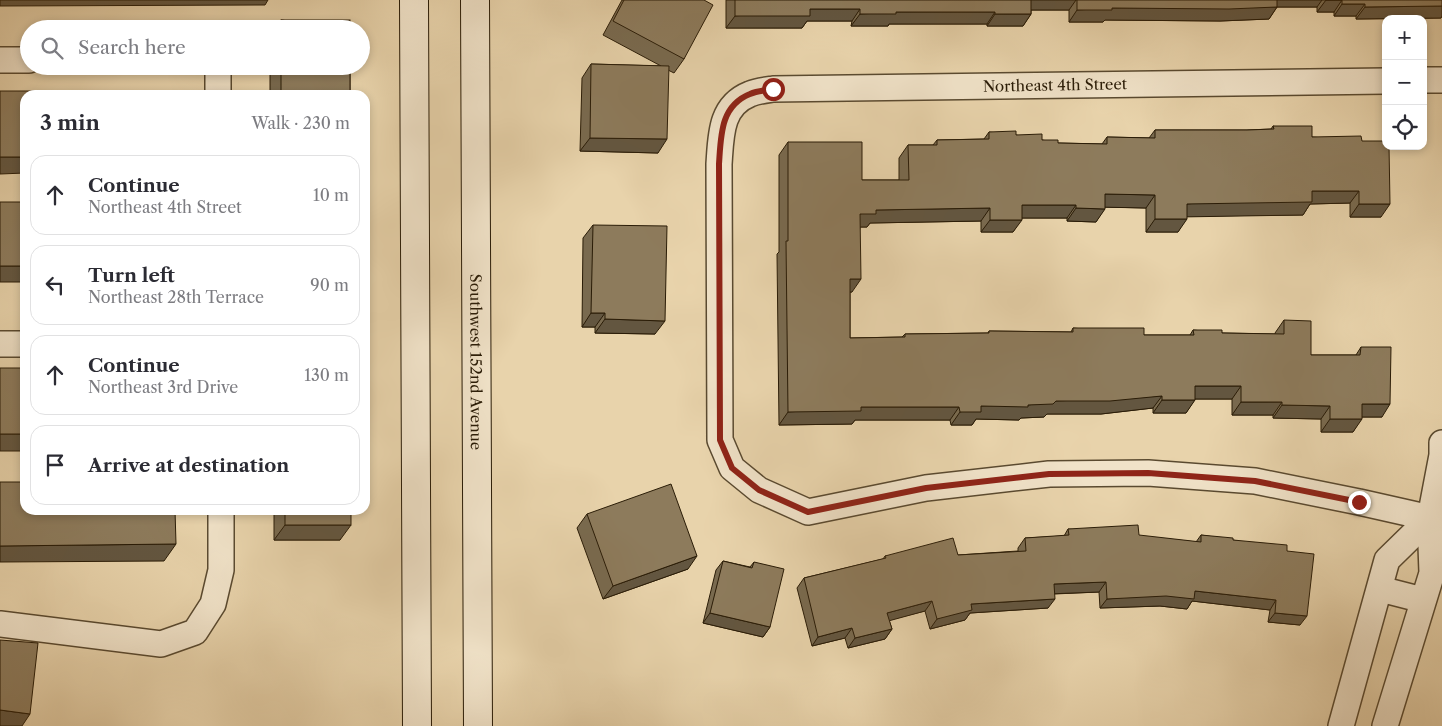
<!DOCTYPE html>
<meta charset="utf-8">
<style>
body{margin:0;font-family:"Libre Caslon Text",serif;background:#f2f2f3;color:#2b2b33}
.controls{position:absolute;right:15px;top:15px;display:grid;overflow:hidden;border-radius:10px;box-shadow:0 2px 8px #0003}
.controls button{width:45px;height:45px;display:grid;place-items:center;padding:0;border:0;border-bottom:1px solid #e1e1e2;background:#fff;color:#2b2b33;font:25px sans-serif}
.stop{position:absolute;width:15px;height:15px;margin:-11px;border:4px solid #8f2418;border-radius:50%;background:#fff}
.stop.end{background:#8f2418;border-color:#fff;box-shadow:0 1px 5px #0008}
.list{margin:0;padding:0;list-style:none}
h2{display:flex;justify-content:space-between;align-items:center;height:65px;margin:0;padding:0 20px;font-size:21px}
h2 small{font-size:16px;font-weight:400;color:#7c7c81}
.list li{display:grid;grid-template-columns:32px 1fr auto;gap:15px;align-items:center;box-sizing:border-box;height:80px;margin:0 10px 10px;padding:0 10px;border:1px solid #e1e1e2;border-radius:15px}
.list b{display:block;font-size:19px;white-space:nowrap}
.list p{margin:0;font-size:16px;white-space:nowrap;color:#7c7c81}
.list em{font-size:16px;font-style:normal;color:#7c7c81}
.icon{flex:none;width:28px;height:28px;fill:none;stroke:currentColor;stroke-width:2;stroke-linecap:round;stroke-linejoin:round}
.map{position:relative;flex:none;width:1442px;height:726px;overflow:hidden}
.search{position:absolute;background:#fff;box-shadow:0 2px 8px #0003;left:20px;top:20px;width:350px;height:55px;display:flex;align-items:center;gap:12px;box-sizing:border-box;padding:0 18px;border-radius:28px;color:#7c7c81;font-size:19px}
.panel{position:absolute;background:#fff;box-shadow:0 2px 8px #0003;left:20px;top:90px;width:350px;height:425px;border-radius:15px}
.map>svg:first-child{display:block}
</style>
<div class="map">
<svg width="1442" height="726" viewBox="0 0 1442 726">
<rect width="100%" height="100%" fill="#e8d3ab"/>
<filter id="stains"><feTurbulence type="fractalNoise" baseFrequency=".004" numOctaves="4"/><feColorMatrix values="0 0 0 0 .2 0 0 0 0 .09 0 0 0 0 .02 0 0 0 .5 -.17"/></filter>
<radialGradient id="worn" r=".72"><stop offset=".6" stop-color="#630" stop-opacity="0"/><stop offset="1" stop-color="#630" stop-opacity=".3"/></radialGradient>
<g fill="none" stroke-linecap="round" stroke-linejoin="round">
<!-- street casing -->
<g stroke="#5a4a30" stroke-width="28">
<g id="street">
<path d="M0 60H29"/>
<path d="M218 66V95"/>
<path d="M1423 80H1442"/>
<path d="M1386 81 773 89C766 90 757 91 750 94 720 106 721 136 719 164L720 440 732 468 759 490 808 512 926 488 1049 474 1148 473 1255 481 1359 502 1430 518 1442 523"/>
<path d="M0 344H25"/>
<path d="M1380 589 1423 600"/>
<path d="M0 624 161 644 195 632 213 604 221 570V510"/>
<path d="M1341 726 1387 560 1430 518"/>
<path d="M1385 726 1432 573 1430 518 1442 455V443"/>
</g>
</g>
<!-- secondary casing -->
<g stroke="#2a1c07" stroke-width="30">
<g id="secondary">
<path d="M414 0 417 726"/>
<path id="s1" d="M475 0 478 726"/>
</g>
</g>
<!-- street -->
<use href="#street" stroke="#f0e2c8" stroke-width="25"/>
<!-- secondary -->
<use href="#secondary" stroke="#f0e2c8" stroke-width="28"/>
</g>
<!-- wall -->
<g fill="#796a4f" stroke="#2a1c07">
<path d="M622 0H704L684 59 674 73 668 70 658 153 580 151 582 78 591 64 661 66 603 35Z"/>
<path d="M726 0H1442V16L1441 18 1356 19V16H1334V12H1317V7H1277L1269 19 1220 21 1105 20 1103 22H1069V10H1031V14L1023 26H987V24H889L888 26H851L852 21H807L802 28H726Z"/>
<path d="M281 20 350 29H275Z"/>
<rect x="270" y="66" width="80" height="29"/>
<path d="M1273 126 1312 137 1362 141 1381 217H1350V203L1310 204 1303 215 1187 216 1178 232H1146V208L1105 207 1096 222 1067 221V218H1022L1013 232H981V221L870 223 867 227H860L852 292H850V338L902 337 905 334 988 333 989 331 1071 332 1073 328 1144 335H1190L1193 330 1222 333 1275 334V333L1284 320 1311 355H1356L1361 347 1382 417H1362L1353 432H1321V419L1273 418V415H1232V399H1195L1186 413H1153V408L1101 414H1047L1044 417 1021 418 1019 420 976 419 972 425H951L950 420H855L852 424 779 425 777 254 779 252V155L788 142 862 180H899V158L908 145H933L937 140 984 139 989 132 1016 135 1058 143 1102 144 1107 137 1149 138 1155 130H1247L1271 129Z"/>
<path d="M593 225 655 334 595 333V327H582L583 238Z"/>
<path d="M274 510H351L340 540H274Z"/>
<path d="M587 514 688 569 603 599 577 528Z"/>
<path d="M1068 529 1196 542 1201 535 1233 540 1287 551 1300 625 1268 622 1270 610 1192 601 1187 609 1160 606 1100 608 1099 592 1054 594 1048 608 970 613 965 620 930 629 925 611 889 620 892 629 885 639 848 648 845 638 812 646 797 588 804 578 883 559 885 556 958 555 1018 551V548L1025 538 1064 536Z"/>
<path d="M723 561 750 567 754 562 770 627 763 637 703 623 716 570Z"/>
</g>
<!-- shaded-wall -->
<g fill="#635640" stroke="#2a1c07">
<path d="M0 0H268L265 5 0 6Z"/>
<path d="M1030 0H1076L1069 10H1023Z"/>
<path d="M1274 0H1322L1317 7H1269Z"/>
<path d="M1326 0H1342L1334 12H1317Z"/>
<path d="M1342 4H1365L1356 16H1334Z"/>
<path d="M1442 6V16L1441 18 1356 19 1365 7Z"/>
<path d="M1277 7 1269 19 1220 21 1105 20 1103 22H1069L1077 10 1112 8Z"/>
<path d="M810 9H860L852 21H807L802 28H726L735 16Z"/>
<path d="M896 12H995L987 24H889L888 26H851L860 14Z"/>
<path d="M995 14H1031L1023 26H987Z"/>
<path d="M590 138 667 139 658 153 580 151Z"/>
<path d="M0 157H25V173L0 174Z"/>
<path d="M1312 191H1359L1350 203 1310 204 1303 215 1178 217 1187 204Z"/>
<path d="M1105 194 1155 195 1146 208 1096 207Z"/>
<path d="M1359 204H1390L1381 217H1350Z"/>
<path d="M1022 205H1076L1067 218H1013Z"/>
<path d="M990 208 981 221 870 223 867 227H851L860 214 876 210Z"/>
<path d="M1076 208 1105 209 1096 222 1067 221Z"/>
<path d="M1155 219H1187L1178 232H1146Z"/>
<path d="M990 220H1022L1013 232H981Z"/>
<rect x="0" y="266" width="25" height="16"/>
<path d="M850 279H861L852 292H842Z"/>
<path d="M591 313H605L595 327H582Z"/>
<path d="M605 319 665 321 655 334 595 333Z"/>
<path d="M1195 386H1241L1232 399H1186Z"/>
<path d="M1162 396 1153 408 1101 414H1047L1044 417 1021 418 1019 420 976 419 972 425H951L960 412 981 406 1028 405 1056 401Z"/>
<path d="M1162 400H1195L1186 413H1153Z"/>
<path d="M1241 402H1282L1273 415H1232Z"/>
<path d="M1362 404H1390L1382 417H1353Z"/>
<path d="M1282 405 1330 406 1321 419 1273 418Z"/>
<path d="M861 407H959L950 420H855L852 424 779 425 788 412Z"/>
<path d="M1330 419H1362L1353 432H1321Z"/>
<rect x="0" y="434" width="25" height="17"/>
<path d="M285 525H351L340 540H274Z"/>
<path d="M176 544 164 561 0 562V546Z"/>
<path d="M697 556 688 569 603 599 613 586Z"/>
<path d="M1106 582 1099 592 1047 594 1054 584Z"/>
<path d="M1195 591 1276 600 1270 610 1192 601 1187 609 1160 606 1100 608 1107 599Z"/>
<path d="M1055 599 1048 608 970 613 965 620 930 629 937 619 971 604Z"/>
<path d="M932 601 925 611 881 623 887 613Z"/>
<path d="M710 613 770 627 763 637 703 623Z"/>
<path d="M1275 613 1307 616 1300 625 1268 622Z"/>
<path d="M852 628 845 638 812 646 818 637Z"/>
<path d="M892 629 885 639 848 648 855 638Z"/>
<path d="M0 710 30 714 22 726H0Z"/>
</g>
<!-- building -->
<g fill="#8d7b5c" stroke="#2a1c07">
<path d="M624 0H704L713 5 684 59 613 21Z"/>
<path d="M735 0H1031V14H995V12H896V14H860V9H810V16H735Z"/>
<path d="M1077 0H1277V7L1229 9 1112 8V10H1077Z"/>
<path d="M1326 0H1442V6L1365 7V4H1342V0Z"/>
<rect x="281" y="20" width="69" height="9"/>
<path d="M591 64 669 66 667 139 590 138Z"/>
<rect x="281" y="66" width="69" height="29"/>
<path d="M0 91H185V95H25V157H0Z"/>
<path d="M1273 126H1312V137L1361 136 1362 141H1386V146H1389L1390 204H1359V191H1312V202L1187 204V219H1155V195L1105 194V209L1076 208V205H1022V220H990V208L876 210V214H860L861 279H850V338L905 337V334L989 333V331L1073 332V328H1144V335H1194L1193 330H1222V333L1284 334V320L1311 321V355H1360L1361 347H1391L1390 404H1362V419H1330V406L1282 405V402H1241V386H1195V400H1162V396L1110 401H1056L1053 404 1028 405V407L981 406V412H960L959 407H861V411L788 412 786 241H788V142H862V180H909L908 145H937V140L989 139V132L1016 131V135L1042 134V140H1058V143L1107 144V137L1155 138V130H1247L1274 129Z"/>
<rect x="0" y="202" width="25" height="64"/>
<path d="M593 225 667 226 665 321 605 319V313H591Z"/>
<rect x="0" y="368" width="25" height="66"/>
<path d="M0 482H25V510H175L176 544 0 546Z"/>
<path d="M671 484 697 556 613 586 587 514Z"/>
<rect x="285" y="510" width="66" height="15"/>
<path d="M1138 525 1139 535 1201 542V535L1233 538V540L1287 545V551L1314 554 1307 616 1275 613 1276 600 1195 591 1194 599 1166 596 1107 599 1106 582 1054 584 1055 599 971 604 972 610 937 619 932 601 887 613 892 629 855 638 852 628 818 637 804 578 886 558 885 556 953 538 958 555 1026 551 1025 538 1069 535 1068 529Z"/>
<path d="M723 561 752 568 754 562 784 569 770 627 710 613Z"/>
<path d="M0 640 38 643 30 714 0 710Z"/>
</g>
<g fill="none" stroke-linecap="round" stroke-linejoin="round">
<!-- route -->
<path stroke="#8f2418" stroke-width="6" d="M773 89C766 90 757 91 750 94 720 106 721 136 719 164L720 440 732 468 759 490 808 512 926 488 1049 474 1148 473 1255 481 1359 502"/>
</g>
<g text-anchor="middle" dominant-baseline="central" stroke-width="5" stroke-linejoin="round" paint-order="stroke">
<!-- street labels -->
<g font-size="15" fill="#2a1c07" stroke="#f0e2c8">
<text transform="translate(1055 85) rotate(-1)">Northeast 4th Street</text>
<text stroke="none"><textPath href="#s1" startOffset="362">Southwest 152nd Avenue</textPath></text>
</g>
</g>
<rect width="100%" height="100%" filter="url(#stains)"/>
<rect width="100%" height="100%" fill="url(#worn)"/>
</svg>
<div class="controls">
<button>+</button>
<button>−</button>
<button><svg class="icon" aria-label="locate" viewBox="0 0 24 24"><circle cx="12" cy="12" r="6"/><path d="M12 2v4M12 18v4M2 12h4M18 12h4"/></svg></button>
</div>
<div class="stop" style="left:773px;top:89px"></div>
<div class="stop end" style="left:1359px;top:502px"></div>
<div class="search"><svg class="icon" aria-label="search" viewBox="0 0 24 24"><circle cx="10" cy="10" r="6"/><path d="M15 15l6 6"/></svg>Search here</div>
<section class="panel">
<h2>3 min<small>Walk · 230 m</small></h2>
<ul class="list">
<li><svg class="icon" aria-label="ahead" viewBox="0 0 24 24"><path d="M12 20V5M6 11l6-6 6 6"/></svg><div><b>Continue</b><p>Northeast 4th Street</p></div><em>10 m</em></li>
<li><svg class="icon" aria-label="left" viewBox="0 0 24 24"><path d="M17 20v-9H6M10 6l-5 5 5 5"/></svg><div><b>Turn left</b><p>Northeast 28th Terrace</p></div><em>90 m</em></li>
<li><svg class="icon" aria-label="ahead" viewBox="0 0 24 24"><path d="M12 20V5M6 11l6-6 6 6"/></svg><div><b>Continue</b><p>Northeast 3rd Drive</p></div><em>130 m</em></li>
<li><svg class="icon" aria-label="arrive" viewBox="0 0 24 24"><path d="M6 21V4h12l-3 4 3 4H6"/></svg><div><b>Arrive at destination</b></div></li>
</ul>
</section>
</div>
